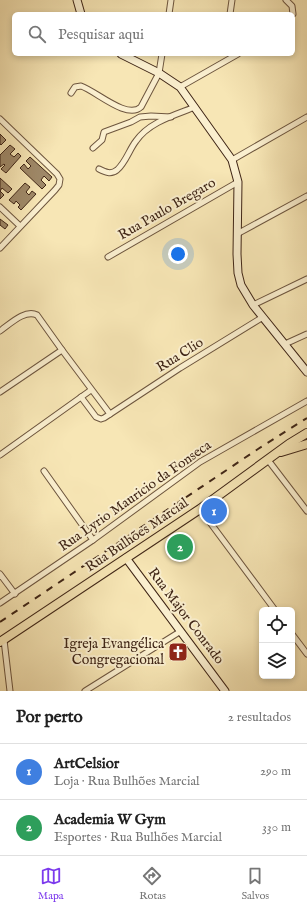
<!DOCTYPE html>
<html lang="pt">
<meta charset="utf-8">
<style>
body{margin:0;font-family:"IM FELL English",serif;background:#f2f2f2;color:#222}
.controls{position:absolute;right:12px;bottom:12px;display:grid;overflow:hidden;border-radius:6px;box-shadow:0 2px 6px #0003}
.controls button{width:36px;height:36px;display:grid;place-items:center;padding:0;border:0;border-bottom:1px solid #e0e0e0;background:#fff;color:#222;font:20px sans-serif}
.you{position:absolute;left:178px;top:254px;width:14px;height:14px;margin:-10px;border:3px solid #fff;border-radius:50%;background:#1a73e8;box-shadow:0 0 0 6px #1a73e833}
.badge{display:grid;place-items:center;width:26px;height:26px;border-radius:50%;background:#7c3aed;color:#fff;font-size:13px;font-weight:700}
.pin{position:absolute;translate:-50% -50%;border:2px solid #fff;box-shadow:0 1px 4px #0006}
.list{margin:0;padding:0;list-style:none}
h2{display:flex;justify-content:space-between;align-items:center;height:52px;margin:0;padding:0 16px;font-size:17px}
h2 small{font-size:13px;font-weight:400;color:#767676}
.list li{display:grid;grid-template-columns:26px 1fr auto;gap:12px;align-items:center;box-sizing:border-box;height:56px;padding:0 16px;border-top:1px solid #e0e0e0}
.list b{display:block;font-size:15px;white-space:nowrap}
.list p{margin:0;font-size:13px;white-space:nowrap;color:#767676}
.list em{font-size:13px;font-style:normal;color:#767676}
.icon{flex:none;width:22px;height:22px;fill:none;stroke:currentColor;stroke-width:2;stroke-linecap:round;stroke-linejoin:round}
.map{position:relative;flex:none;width:307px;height:691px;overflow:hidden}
.search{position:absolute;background:#fff;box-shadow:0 2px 6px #0003;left:12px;right:12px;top:12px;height:44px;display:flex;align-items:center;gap:10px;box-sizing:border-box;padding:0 14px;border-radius:6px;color:#767676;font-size:15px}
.sheet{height:164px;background:#fff}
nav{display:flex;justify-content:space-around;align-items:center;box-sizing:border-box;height:56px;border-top:1px solid #e0e0e0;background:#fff;font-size:11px;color:#767676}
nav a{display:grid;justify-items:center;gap:2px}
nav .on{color:#7c3aed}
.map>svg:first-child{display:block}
</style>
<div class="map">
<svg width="307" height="691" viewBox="0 0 307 691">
<rect width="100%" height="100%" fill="#f7e6b5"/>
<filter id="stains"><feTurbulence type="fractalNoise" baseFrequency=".005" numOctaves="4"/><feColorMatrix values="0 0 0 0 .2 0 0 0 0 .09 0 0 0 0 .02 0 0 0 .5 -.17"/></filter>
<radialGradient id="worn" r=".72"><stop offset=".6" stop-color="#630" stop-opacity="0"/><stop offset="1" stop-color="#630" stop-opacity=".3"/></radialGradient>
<!-- building -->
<g fill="#9f8969" stroke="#3f2516">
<path d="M0 134 6 140 1 145 0 144Z"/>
<path d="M10 145 15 149 10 154 14 157 18 153 21 156 6 173 1 169 5 165 4 164 0 167V155Z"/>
<path d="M30 157 52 177 49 181 44 176 41 180 46 185 42 189 20 168 24 164 28 169 31 166 26 161Z"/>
<path d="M0 178 12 189 8 193 2 188 0 191Z"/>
<path d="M25 183 30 187 26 192 29 195 32 191 36 194 21 210 18 207 20 205 16 201 14 204 9 200Z"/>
<path d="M0 191 4 195 0 199Z"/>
<path d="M0 219 8 225 5 229 0 225Z"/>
</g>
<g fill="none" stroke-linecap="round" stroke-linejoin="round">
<!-- street casing -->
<g stroke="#6d553e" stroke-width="7">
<g id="street">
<path d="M286 0 292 6 293 14"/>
<path d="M169 14 171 0"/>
<path d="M230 14 232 0"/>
<path d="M180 87 238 54"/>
<path d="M71 93 75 87 81 86C96 91 127 120 141 107L159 73 162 54"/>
<path d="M0 119 57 174 60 179 59 185 55 190 0 248"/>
<path d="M93 148 102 140 104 132 131 122 140 117 151 116 171 117"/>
<path d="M232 160 307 117"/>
<path d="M99 169C105 172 111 175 117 170 126 162 129 150 136 141 149 122 175 115 195 107"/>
<path d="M0 207 20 226"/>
<path d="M237 234 307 196"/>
<path d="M108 257 238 182"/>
<path d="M253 305 307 279"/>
<path d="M0 331C10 324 25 309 37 315L62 350 110 414"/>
<path d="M285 344 307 334"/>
<path d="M0 392 62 350"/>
<path d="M81 397 96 417 101 419 104 418 180 368 263 317"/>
<path d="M0 455 91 390"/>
<path d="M268 460 307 511"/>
<path d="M44 471 93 540"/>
<path d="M200 509 275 610"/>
<path d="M0 574 15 594"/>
<path d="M0 603 93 540 200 462 307 401"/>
<path d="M292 634 307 654"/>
<path d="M4 640 10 691"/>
<path d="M85 691 181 631"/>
</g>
</g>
<!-- secondary casing -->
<g stroke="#3f2516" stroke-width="9">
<g id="secondary">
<path d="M77 0 81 14"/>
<path d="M121 54 159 73 180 87 232 160 238 182 237 254 238 273 241 285 253 305 307 372"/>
<path d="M126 558 225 691"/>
</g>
</g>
<!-- primary casing -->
<g stroke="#3f2516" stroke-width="10">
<g id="primary">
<path d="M281 452 307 444"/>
<path d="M0 642 200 509 289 444 307 433"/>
</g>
</g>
<!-- street -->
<use href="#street" stroke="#faefcf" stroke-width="5"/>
<!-- secondary -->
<use href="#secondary" stroke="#faefcf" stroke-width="7"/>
<!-- primary -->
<use href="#primary" stroke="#f7e6b5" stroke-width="8"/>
<!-- rail -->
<path stroke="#3f2516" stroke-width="2" stroke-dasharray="7 7" stroke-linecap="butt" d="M0 622 258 449 307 418"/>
</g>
<!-- icons -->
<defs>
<g id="church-square" transform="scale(1)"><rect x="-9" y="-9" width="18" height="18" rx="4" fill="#8f2418" stroke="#faefcf"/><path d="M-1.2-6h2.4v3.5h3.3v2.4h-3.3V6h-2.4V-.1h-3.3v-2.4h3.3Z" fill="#fff"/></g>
</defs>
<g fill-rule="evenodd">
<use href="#church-square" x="178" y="652"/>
</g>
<g text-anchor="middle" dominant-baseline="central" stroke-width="4" stroke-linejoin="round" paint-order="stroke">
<!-- street labels -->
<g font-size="14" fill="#3f2516" stroke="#faefcf">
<text transform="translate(167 209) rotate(-30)">Rua Paulo Bregaro</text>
<text transform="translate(180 355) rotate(-32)">Rua Clio</text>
<text transform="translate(135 496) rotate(-35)">Rua Lyrio Mauricio da Fonseca</text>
<text transform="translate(137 535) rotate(-34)">Rua Bulhões Marcial</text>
<text transform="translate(186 616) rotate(53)">Rua Major Conrado</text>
</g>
<!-- poi labels -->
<g font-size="14" fill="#3f2516" stroke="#faefcf" text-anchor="end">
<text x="164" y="644">Igreja Evangélica<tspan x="164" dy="16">Congregacional</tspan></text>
</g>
</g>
<rect width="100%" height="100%" filter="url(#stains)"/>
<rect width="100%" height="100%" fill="url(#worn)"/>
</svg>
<div class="controls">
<button><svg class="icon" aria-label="locate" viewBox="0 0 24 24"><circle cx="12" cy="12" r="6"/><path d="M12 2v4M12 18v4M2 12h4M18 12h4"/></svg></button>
<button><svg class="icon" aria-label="layers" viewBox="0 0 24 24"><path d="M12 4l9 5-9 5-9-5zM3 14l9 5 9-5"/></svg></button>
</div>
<div class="you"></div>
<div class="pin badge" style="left:214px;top:511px;background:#3f7fe0">1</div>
<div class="pin badge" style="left:180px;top:547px;background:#2e9e5b">2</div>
<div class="search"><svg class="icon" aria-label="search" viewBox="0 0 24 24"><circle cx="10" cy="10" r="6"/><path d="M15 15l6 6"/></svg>Pesquisar aqui</div>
</div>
<section class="sheet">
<h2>Por perto<small>2 resultados</small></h2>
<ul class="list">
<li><span class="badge" style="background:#3f7fe0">1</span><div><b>ArtCelsior</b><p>Loja · Rua Bulhões Marcial</p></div><em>290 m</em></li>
<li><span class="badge" style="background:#2e9e5b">2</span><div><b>Academia W Gym</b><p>Esportes · Rua Bulhões Marcial</p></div><em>330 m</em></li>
</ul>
</section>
<nav>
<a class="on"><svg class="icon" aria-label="map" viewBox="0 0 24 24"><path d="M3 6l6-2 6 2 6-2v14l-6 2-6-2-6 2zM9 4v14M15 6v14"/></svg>Mapa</a>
<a><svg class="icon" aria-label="directions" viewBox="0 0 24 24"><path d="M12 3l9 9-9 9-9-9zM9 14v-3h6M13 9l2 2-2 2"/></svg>Rotas</a>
<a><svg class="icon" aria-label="saved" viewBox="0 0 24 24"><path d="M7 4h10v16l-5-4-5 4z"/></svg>Salvos</a>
</nav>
